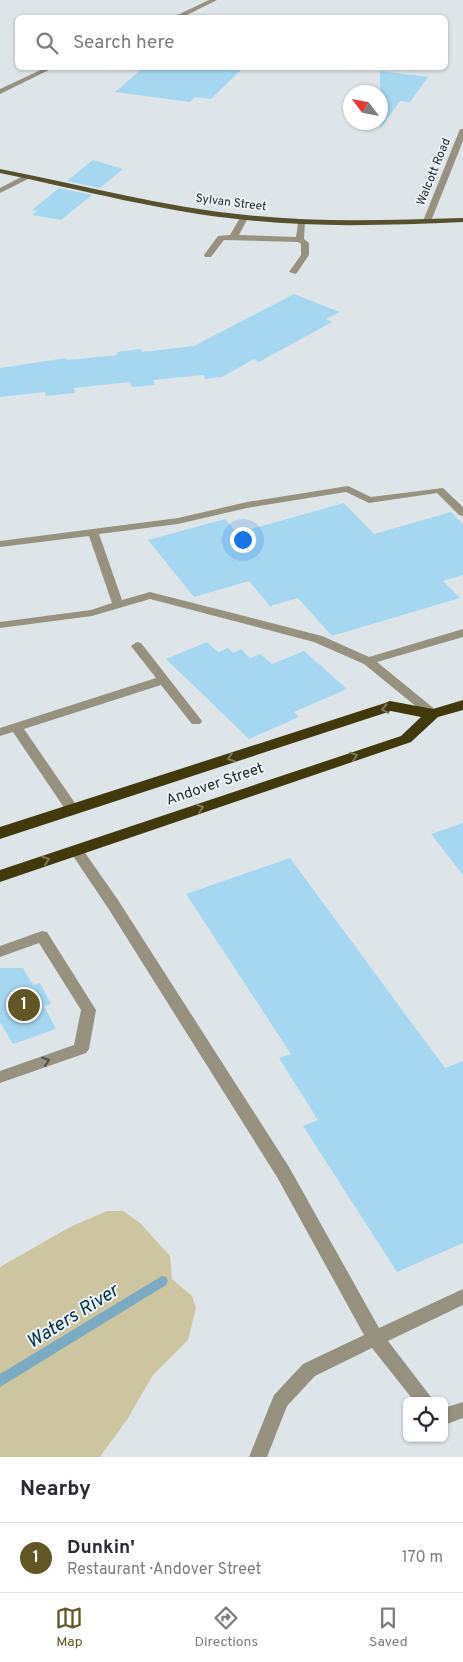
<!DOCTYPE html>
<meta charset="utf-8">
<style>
body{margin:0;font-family:Overpass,sans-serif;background:#f2f2f3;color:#2b2b33}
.controls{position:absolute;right:15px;bottom:15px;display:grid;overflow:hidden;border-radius:8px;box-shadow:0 1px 4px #0004}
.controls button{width:45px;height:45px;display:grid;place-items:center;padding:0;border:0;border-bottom:1px solid #e1e1e2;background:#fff;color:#2b2b33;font:25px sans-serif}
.compass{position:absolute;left:343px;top:85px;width:45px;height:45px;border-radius:50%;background:#fff;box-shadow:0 1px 4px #0004;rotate:302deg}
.you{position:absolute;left:242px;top:539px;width:18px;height:18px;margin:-12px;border:4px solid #fff;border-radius:50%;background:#1a73e8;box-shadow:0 0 0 8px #1a73e833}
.badge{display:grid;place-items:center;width:32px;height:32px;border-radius:50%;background:#625724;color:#fff;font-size:16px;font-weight:700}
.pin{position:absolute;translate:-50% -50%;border:2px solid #fff;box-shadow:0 1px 5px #0006}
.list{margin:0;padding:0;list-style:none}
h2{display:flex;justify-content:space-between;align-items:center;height:65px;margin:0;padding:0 20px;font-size:21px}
h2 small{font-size:16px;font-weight:400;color:#7c7c81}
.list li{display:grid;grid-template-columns:32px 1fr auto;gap:15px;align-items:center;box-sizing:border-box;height:70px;padding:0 20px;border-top:1px solid #e1e1e2}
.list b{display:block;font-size:19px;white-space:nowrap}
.list p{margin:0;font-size:16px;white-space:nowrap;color:#7c7c81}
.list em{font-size:16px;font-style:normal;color:#7c7c81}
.icon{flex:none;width:28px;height:28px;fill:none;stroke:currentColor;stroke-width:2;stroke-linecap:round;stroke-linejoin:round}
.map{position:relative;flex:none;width:463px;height:1457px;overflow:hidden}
.search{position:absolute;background:#fff;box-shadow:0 1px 4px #0004;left:15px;right:15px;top:15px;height:55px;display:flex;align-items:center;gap:12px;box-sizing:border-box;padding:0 18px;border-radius:8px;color:#7c7c81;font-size:19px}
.sheet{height:135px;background:#fff}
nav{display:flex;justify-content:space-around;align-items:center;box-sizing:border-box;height:70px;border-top:1px solid #e1e1e2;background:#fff;font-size:14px;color:#7c7c81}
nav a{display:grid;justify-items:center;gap:2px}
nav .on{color:#625724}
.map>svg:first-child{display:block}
</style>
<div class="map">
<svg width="463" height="1457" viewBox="0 0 463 1457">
<rect width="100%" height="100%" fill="#dee5e8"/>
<!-- green -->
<path fill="#cdc59f" d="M107 1211H123L140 1223 170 1256 172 1279 192 1296 196 1308 188 1340 153 1375 128 1418 100 1457H0V1267L70 1227Z"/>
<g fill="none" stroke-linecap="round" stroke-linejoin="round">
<!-- stream -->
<path fill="#7aabc2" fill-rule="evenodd" d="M162 1276 166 1277 168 1281 166 1285 0 1387V1374Z"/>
</g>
<!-- building -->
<g fill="#a5d8f0">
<path d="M143 68H243L211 99 195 97 190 102 115 92Z"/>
<path d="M380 71 428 77 410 102 400 101 380 129Z"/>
<path d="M93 160 123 169 100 188 67 181Z"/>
<path d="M59 188 92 195 61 220 32 215 37 211 32 210Z"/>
<path d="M294 294 340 312 326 319 332 322 259 362 254 359 222 377 205 379 204 375 153 380 155 385 132 387 130 382 74 388 75 393 46 396 45 392 0 397V368L66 358 68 360 118 355 117 352 141 349 142 352 194 346Z"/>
<path d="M344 503 374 534 451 512 463 524V575L443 581 460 598 332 636 298 598 270 606 249 581 194 597 148 540 225 519 237 533Z"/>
<path d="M207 642 218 652 228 648 233 653 241 649 250 658 260 654 272 664 304 651 347 689 294 712 299 717 249 739 166 659Z"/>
<path d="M463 823V875L431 834Z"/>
<path d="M290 858 445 1068 463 1061V1243L397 1272 303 1126 318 1120 279 1058 291 1054 186 894Z"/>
<path d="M0 968H23L33 985 40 983 51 1004 44 1006 56 1029 13 1044 0 1022Z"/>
</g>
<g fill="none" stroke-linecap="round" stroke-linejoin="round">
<!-- minor -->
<g fill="#96927f" fill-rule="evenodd">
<path d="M209 0H217L181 18H171Z"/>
<path d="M45 68H53L0 94V89Z"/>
<path d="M460 129H463V141L431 221 424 223 423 221Z"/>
<path d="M23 176 30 178 0 193V188Z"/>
<path d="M241 216 248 218 239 235 296 237 298 223 305 221 304 239 309 243V255L296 274 289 272 301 255V244L298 242 224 240 211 257H205L204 255 218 236 230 235Z"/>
<path d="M348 486 371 497 443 488 463 507V516L459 515 437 493 369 503 346 492 247 508 178 524 99 534 122 600 150 592 322 636 369 657 463 629V637L377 662 437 711 439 714 437 717H429L364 664 314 642 150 599 92 616 0 628V622L91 610 112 603 89 536 0 547V541L178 518 247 502Z"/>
<path d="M137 642 141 643 202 721 200 724H192L161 685 24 729 79 809 77 812H67L13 732 0 736V728L156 678 131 646Z"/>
<path d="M76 845 81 847 118 900 289 1167 379 1328 463 1289V1305L388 1341 434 1401H414L372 1348 315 1376 287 1406 267 1457H249L274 1395 303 1364 364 1335 277 1177 108 908 69 850 71 847Z"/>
<path d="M42 931 47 932 96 1010 89 1049 86 1053 0 1083V1071L74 1045 81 1010 39 943 0 957V946Z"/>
<path d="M463 1402V1418L444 1425V1408Z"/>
</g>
<!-- major -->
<path fill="#57502d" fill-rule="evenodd" d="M0 169C82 185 164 207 246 215 319 223 391 220 463 218V222C391 225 319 228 246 220 164 212 82 190 0 173Z"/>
<!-- highway -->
<path fill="#41380c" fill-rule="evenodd" d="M463 700V710L438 717 411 742 0 882V870L401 736 421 717 391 711 0 839V827L385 703 390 701 433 709Z"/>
</g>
<!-- one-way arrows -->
<defs><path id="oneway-chevron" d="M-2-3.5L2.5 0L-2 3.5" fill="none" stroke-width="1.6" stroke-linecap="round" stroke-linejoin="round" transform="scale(1.25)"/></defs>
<g stroke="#7c795e">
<use href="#oneway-chevron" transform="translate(385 709) rotate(169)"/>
<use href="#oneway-chevron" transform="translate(354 756) rotate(-19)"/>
<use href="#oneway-chevron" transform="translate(231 758) rotate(162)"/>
<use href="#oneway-chevron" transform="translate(200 808) rotate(-19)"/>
<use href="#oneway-chevron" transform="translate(46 860) rotate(-19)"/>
</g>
<use stroke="#4e4e48" href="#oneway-chevron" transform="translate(46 1061) rotate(-19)"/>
<g text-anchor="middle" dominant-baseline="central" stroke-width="4" stroke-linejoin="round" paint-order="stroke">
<!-- far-street labels -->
<g font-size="12" fill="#272a2b" stroke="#ebf2f6">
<text transform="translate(434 172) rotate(-68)">Walcott Road</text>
<text transform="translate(231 203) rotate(7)">Sylvan Street</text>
</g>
<!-- street labels -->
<g font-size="15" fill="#272a2b" stroke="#ebf2f6">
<text transform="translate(215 785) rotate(-19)">Andover Street</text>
</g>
<!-- near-water labels -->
<g font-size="19" font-style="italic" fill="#043243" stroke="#ebf2f6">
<text transform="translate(73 1317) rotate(-32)">Waters River</text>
</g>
</g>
</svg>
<div class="controls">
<button><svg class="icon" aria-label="locate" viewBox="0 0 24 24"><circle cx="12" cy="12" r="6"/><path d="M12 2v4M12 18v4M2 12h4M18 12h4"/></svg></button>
</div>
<svg class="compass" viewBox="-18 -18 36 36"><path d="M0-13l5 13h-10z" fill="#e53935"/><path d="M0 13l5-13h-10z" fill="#7c7c81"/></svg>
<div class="you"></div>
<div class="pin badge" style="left:24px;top:1005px">1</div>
<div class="search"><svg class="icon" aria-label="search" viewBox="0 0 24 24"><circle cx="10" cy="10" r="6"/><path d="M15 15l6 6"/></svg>Search here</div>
</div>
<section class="sheet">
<h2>Nearby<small></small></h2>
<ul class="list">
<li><span class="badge">1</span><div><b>Dunkin'</b><p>Restaurant · Andover Street</p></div><em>170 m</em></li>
</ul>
</section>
<nav>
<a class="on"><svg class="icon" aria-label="map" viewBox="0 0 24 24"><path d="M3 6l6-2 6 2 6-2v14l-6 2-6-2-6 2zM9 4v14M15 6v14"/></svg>Map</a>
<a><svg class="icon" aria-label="directions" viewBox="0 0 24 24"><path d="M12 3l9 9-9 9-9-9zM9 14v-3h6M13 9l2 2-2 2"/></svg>Directions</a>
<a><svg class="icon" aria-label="saved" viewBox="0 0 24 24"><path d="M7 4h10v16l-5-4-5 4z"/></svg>Saved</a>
</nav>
